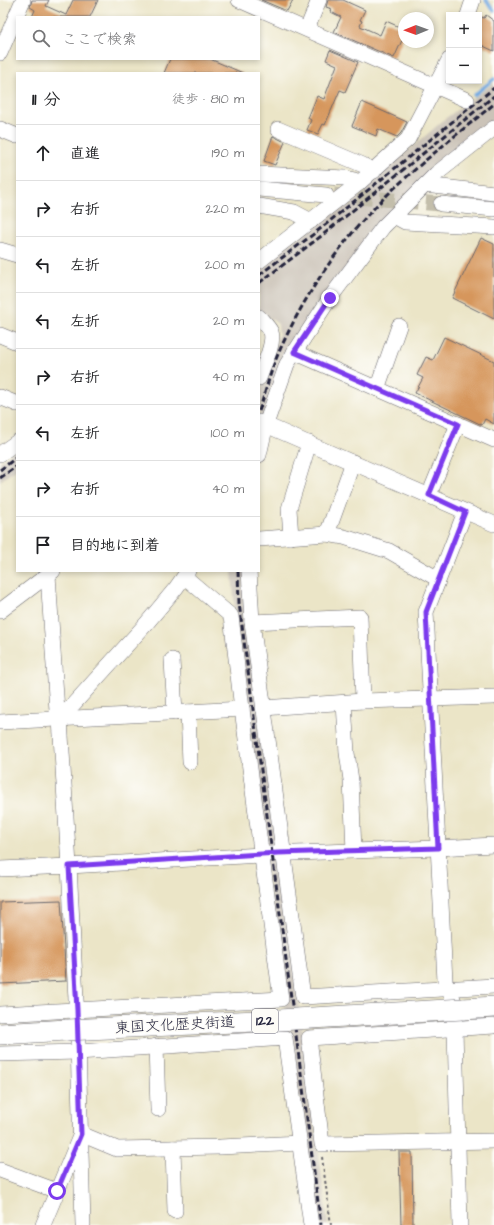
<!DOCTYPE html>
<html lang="ja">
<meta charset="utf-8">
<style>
body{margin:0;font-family:"Architects Daughter","Klee One",sans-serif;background:#f6f6f6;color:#202124}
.controls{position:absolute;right:12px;top:12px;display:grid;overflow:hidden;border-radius:0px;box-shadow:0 2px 6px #0003}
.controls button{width:36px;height:36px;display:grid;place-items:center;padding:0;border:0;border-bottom:1px solid #e0e0e0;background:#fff;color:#202124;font:20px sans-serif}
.compass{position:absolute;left:398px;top:12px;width:36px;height:36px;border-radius:50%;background:#fff;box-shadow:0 2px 6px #0003;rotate:269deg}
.stop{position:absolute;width:12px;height:12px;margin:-9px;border:3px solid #7c3aed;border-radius:50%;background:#fff}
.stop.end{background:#7c3aed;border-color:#fff;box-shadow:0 1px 4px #0008}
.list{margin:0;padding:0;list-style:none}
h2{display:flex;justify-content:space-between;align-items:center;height:52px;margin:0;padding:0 16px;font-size:17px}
h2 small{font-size:13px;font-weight:400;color:#757577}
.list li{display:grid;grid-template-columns:26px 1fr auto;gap:12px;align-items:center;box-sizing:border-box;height:56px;padding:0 16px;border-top:1px solid #e0e0e0}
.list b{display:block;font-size:15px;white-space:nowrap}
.list em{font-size:13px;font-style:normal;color:#757577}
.icon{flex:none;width:22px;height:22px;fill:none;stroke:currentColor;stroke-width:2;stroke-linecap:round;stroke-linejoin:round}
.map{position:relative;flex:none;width:494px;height:1225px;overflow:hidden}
.search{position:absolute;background:#fff;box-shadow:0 2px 6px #0003;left:16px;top:16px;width:244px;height:44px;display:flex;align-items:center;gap:10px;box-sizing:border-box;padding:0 14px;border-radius:0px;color:#757577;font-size:15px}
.panel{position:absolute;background:#fff;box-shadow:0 2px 6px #0003;left:16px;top:72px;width:244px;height:500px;border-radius:0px}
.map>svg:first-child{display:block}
</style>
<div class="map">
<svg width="494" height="1225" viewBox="0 0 494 1225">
<rect width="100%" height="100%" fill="#fdfcf7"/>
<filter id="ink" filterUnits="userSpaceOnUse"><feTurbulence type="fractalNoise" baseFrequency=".025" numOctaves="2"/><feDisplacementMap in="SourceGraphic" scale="8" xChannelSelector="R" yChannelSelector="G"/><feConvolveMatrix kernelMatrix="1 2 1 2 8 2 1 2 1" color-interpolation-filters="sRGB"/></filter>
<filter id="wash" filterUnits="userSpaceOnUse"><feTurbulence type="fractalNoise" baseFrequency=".012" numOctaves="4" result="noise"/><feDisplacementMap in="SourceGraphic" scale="16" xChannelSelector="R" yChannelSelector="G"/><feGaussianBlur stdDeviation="0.9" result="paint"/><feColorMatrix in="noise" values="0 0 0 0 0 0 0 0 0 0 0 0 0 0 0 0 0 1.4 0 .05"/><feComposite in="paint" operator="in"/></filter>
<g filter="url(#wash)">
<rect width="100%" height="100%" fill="#ebe5c7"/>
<!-- railway -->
<g fill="#cbc3b8">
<path d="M494 83V123L370 233 264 417 259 418V393L279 335 278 324 259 310V267L401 157 446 118Z"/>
<path d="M17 449V469L0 481V462Z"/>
<path d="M232 571H246L280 851H266L235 612Z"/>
<path d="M266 857H280L328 1225H315Z"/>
</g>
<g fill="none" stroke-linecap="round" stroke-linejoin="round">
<!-- stream -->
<g stroke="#74abe3" stroke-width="3.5">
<path d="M486 0 494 11"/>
<path d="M474 95 494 79"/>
</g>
</g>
<g id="blocks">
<!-- building -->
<g fill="#d6965b">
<path d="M32 0H49L46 6 66 15 73 0H98L90 17H32L35 10 30 7Z"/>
<path d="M261 0H293L287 11Z"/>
<path d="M328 0H343L365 10 360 20 362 21 360 26 380 35 386 21 404 29V36L394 58 334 32 341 17 331 12 332 9 326 7Z"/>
<path d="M486 15 494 21V51L479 44V22L482 17 484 18Z"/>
<path d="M330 50 358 62 345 92 340 90 325 125 323 124 318 134 307 130 311 120 308 118 317 96 324 99 337 65 326 60Z"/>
<path d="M170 59H210L243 73H164Z"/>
<path d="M362 102 407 122 401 133 397 137 378 129 376 136 352 126Z"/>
<path d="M273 136 285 142 275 165 264 161Z"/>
<path d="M481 238 494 244V319L452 298Z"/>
<path d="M444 337 494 361V424L485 419 482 425 415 393 423 378 417 375 426 357 433 360Z"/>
<path d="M61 900 66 981 0 984V902Z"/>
<path d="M399 1152H412L413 1225H401Z"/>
</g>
</g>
</g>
<g filter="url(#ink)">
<use href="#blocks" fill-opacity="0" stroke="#68666c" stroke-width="1"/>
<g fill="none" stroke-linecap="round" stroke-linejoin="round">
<!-- minor-tunnel -->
<path stroke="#c3beab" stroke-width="15" stroke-dasharray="15 8" stroke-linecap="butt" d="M334 195 441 204"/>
<!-- minor casing -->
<g stroke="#68666c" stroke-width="16">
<g id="minor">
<path d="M239 0 467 100"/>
<path d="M468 15 473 0"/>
<path d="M307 29 319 0"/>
<path d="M0 53 23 0"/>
<path d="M0 129 17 136"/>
<path d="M278 129 363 165 374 171"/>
<path d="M259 174 346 178 354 180 359 183"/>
<path d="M425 185 494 193"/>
<path d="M259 189 326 195"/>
<path d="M441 204 494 209"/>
<path d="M259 206 294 212 311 221"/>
<path d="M394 216 405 222 494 227"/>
<path d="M0 250 17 255"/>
<path d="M259 261 359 183 408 139 449 60"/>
<path d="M259 317C263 322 268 326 271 332 275 343 263 367 259 378"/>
<path d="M0 335 17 342"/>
<path d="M294 352 494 440"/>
<path d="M377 389 399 326"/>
<path d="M0 397 17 404"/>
<path d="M259 422 494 524"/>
<path d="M0 454 17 442"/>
<path d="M259 455 266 424 287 364 330 298 383 227 436 174 494 128"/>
<path d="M429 495 458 424"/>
<path d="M327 534 353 462"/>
<path d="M291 537 289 509 309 443"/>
<path d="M259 539 327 534 344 537 389 551 438 579"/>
<path d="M188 571 176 588 146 624 60 719 69 866 262 855 267 854 438 848 494 845"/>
<path d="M249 571 252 622 303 997 494 986"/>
<path d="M48 575 57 711 60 719"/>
<path d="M0 611 53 571"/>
<path d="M252 622 360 617 363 701"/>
<path d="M172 660 175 713"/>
<path d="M344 703 347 753 351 780 354 851"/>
<path d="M263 708 363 701 494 697"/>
<path d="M188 712 190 762"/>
<path d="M0 722 242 709"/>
<path d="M0 869 69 866 77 1018"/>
<path d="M0 1014 281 999 242 709 231 616 185 577"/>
<path d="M494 1026 309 1038 322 1144 494 1141"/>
<path d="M78 1042 83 1225"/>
<path d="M156 1046 158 1109"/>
<path d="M0 1054 78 1052 285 1038 311 1225"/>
<path d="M173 1148 175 1211"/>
<path d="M0 1170 57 1191"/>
<path d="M43 1225 81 1134 117 1149 220 1147 300 1143"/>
<path d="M460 1225 455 1029 453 999 445 981 426 612 465 512"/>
</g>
</g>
<!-- highway casing -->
<g stroke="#68666c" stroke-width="22">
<g id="highway">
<path d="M463 1009 494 1007"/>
<path d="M0 1034 67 1030"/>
</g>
</g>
<!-- path -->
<path stroke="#68666c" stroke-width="2" stroke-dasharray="3 3" stroke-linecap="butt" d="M322 1157 331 1225"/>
<!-- minor -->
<use href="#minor" stroke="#fff" stroke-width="15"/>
<!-- highway -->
<use href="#highway" stroke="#fff" stroke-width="21"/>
<!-- rail -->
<g stroke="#22223b" stroke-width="3" stroke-dasharray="6 3" stroke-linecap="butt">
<path d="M259 275 315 233 494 88"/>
<path d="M259 283 320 237 494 96"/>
<path d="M259 411C265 394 269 376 276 359 299 304 337 246 379 203 415 167 455 136 494 104"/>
<path d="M0 470 17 457"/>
<path d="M0 478 17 466"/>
<path d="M238 571 239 603 321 1225"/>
</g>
<!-- highway-bridge casing -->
<g stroke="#68666c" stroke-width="22" stroke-linecap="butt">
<path id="highway-bridge" d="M67 1030 279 1020 463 1009"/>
</g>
<!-- highway-bridge -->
<use href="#highway-bridge" stroke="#fff" stroke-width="21"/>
</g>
</g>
<g fill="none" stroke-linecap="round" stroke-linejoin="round" filter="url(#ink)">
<!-- route -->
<path stroke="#7c3aed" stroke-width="5" d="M57 1191 81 1134 77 1010 69 866 278 853 438 848 426 612 465 512 429 495 458 424 294 352 330 298"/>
</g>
<g text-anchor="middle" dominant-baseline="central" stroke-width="3" stroke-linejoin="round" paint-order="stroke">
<!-- shield labels -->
<rect fill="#fdfcf7" stroke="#646373" stroke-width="1" x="252" y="1009" width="26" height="24" rx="3"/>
<g font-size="14" font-weight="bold" fill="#22223b">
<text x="265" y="1021">122</text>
</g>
<!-- street labels -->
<g font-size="15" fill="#22223b" stroke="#fdfcf7">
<text transform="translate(175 1025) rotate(-3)">東国文化歴史街道</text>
</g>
</g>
</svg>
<div class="controls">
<button>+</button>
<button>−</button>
</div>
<svg class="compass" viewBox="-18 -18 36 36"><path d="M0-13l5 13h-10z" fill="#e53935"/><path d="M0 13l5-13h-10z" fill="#757577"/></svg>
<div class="stop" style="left:57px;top:1191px"></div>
<div class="stop end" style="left:330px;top:298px"></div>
<div class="search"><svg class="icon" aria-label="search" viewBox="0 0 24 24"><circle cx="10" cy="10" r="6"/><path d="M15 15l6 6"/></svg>ここで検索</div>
<section class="panel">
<h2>11 分<small>徒歩 · 810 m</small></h2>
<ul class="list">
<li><svg class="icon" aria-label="ahead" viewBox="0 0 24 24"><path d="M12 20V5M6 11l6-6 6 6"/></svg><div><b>直進</b></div><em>190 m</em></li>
<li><svg class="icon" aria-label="right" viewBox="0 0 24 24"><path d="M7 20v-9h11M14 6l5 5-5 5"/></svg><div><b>右折</b></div><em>220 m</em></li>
<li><svg class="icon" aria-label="left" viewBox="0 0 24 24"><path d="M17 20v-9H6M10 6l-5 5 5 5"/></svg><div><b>左折</b></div><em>200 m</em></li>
<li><svg class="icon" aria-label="left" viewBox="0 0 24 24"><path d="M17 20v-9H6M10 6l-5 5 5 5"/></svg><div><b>左折</b></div><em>20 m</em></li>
<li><svg class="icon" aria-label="right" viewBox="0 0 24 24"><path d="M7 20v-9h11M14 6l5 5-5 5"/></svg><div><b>右折</b></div><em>40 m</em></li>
<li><svg class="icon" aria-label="left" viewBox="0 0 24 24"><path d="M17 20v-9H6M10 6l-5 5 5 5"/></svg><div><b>左折</b></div><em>100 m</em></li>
<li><svg class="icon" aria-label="right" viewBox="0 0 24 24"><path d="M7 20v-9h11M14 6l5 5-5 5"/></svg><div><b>右折</b></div><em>40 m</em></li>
<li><svg class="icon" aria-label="arrive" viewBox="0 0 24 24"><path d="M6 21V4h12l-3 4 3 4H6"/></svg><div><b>目的地に到着</b></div></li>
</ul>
</section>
</div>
